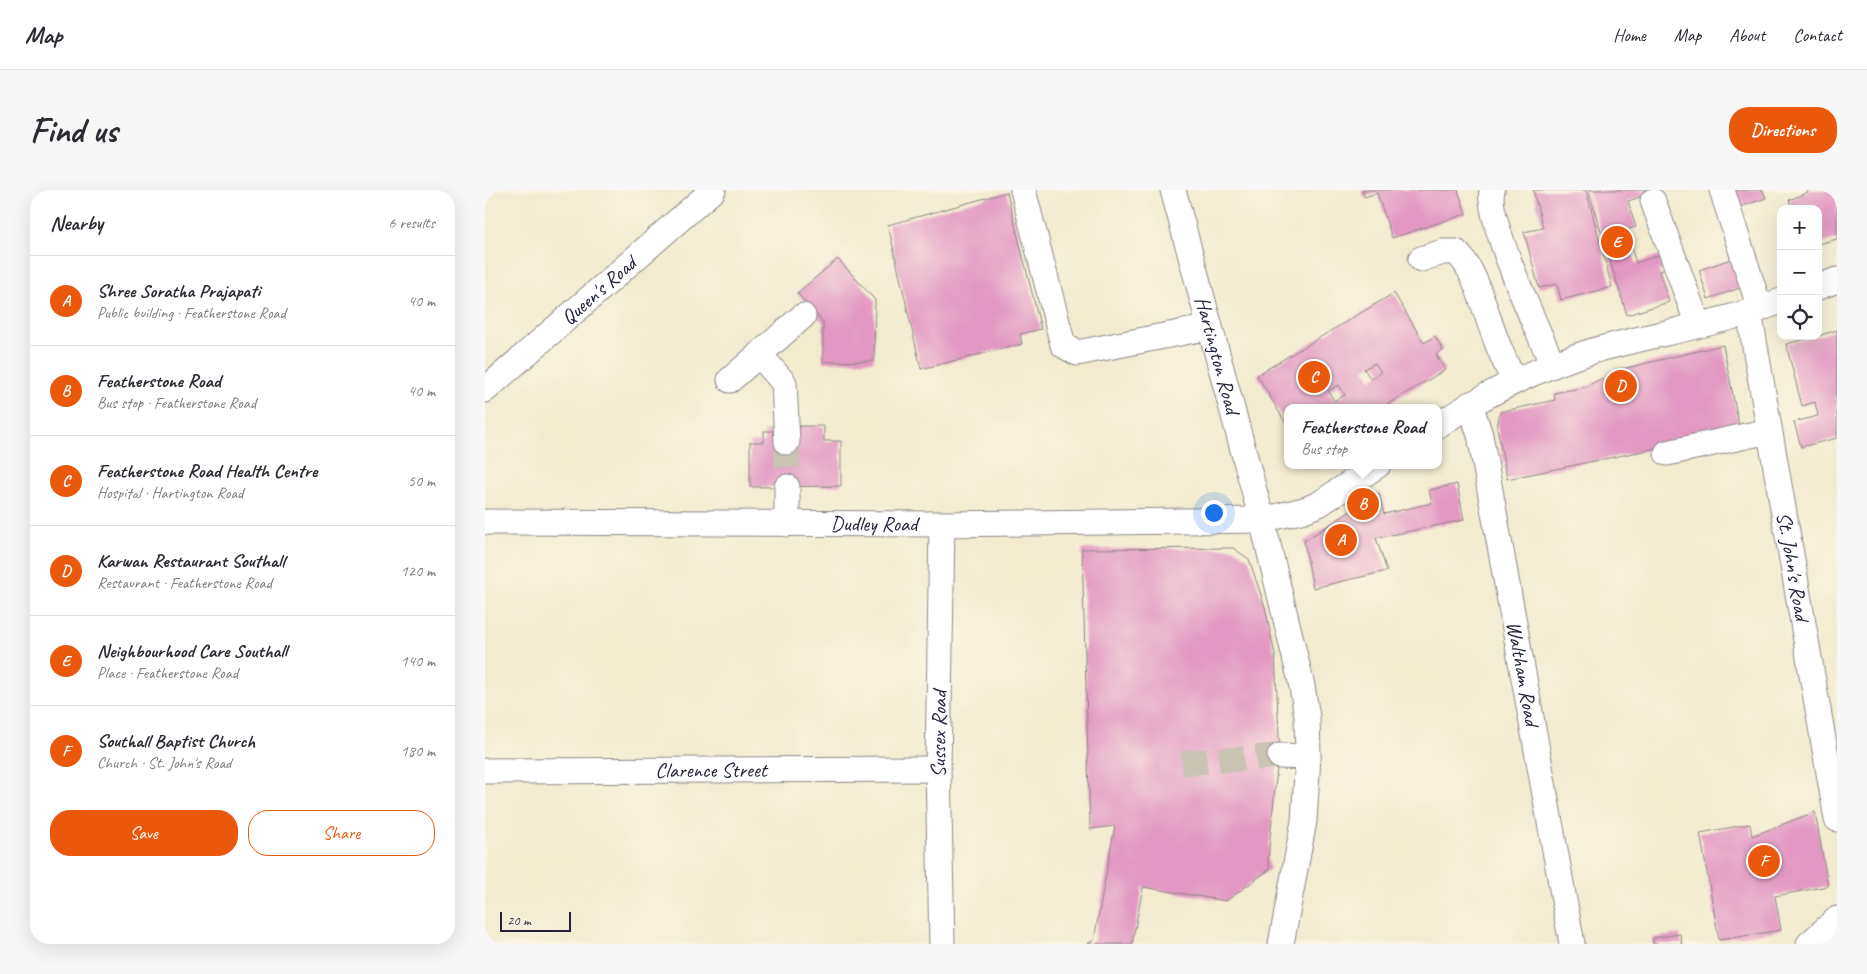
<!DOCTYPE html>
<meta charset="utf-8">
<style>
body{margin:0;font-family:Caveat,sans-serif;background:#f7f7f7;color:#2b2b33}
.controls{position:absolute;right:15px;top:15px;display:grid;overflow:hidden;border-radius:10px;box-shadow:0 5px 20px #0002}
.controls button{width:45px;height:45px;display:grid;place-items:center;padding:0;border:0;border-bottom:1px solid #e1e1e2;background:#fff;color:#2b2b33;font:25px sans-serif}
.scale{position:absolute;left:15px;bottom:12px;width:71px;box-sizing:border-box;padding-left:5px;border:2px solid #22223b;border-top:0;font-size:14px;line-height:18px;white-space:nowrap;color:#22223b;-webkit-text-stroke:4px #fcf5e5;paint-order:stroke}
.you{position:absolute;left:728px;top:322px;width:18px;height:18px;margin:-12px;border:4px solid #fff;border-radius:50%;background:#1a73e8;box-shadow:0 0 0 8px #1a73e833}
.badge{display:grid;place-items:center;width:32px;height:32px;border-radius:50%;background:#ea580c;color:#fff;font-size:16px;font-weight:700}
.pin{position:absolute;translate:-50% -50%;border:2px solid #fff;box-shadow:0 1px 5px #0006}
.popup{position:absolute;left:799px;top:214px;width:158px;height:65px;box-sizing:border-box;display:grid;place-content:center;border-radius:10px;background:#fff;filter:drop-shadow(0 1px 4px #0005);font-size:16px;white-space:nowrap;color:#7c7c81}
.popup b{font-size:19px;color:#2b2b33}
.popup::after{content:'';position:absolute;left:50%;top:100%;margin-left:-10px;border:10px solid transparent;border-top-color:#fff}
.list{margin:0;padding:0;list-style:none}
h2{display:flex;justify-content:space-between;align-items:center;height:65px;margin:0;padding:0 20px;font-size:21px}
h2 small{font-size:16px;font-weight:400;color:#7c7c81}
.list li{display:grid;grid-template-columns:32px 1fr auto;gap:15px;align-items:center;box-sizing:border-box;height:90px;padding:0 20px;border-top:1px solid #e1e1e2}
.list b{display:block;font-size:19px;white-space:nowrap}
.list p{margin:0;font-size:16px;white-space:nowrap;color:#7c7c81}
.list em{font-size:16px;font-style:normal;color:#7c7c81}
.actions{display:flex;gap:10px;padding:15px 20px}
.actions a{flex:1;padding:11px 0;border:1px solid #ea580c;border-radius:20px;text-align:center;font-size:18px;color:#ea580c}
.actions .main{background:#ea580c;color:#fff}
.icon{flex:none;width:28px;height:28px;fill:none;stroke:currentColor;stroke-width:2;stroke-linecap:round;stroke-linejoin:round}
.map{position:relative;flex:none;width:1352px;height:754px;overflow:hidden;border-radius:20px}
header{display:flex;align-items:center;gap:30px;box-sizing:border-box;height:70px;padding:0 25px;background:#fff;border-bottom:1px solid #e1e1e2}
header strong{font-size:24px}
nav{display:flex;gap:28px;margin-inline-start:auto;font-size:18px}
.intro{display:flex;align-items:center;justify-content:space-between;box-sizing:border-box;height:120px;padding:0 30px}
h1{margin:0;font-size:35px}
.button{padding:12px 22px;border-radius:20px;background:#ea580c;color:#fff;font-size:18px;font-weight:700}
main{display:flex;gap:30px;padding:0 30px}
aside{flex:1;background:#fff;border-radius:20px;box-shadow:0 5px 20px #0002}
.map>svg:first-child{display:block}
</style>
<header>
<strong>Map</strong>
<nav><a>Home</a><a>Map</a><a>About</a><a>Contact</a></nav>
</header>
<div class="intro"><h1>Find us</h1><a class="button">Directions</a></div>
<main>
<aside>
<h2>Nearby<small>6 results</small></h2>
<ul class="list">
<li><span class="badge">A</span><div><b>Shree Soratha Prajapati</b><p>Public building · Featherstone Road</p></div><em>40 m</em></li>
<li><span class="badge">B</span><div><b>Featherstone Road</b><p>Bus stop · Featherstone Road</p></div><em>40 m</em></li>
<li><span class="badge">C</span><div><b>Featherstone Road Health Centre</b><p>Hospital · Hartington Road</p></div><em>50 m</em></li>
<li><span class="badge">D</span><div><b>Karwan Restaurant Southall</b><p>Restaurant · Featherstone Road</p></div><em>120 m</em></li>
<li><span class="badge">E</span><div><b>Neighbourhood Care Southall</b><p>Place · Featherstone Road</p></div><em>140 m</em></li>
<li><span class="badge">F</span><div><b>Southall Baptist Church</b><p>Church · St. John's Road</p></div><em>180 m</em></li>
</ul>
<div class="actions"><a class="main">Save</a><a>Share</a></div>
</aside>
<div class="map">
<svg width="1352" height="754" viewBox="0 0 1352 754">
<rect width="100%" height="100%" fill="#fcf5e5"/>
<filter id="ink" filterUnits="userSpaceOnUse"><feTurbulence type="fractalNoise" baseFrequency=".02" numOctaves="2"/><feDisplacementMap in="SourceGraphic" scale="10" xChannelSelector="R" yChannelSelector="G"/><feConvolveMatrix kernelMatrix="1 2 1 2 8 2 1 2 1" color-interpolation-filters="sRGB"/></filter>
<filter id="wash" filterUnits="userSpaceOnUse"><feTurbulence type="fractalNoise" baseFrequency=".0096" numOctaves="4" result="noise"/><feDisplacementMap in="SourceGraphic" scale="20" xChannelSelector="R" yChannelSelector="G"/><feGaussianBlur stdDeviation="1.12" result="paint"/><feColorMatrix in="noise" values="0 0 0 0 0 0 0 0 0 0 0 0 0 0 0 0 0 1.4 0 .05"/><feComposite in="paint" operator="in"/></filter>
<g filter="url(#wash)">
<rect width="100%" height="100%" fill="#f2ebd0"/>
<g id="blocks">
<!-- building -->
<g fill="#e298c2" fill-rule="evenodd">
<path d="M877 0H973L981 24 907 48 892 3 879 7Z"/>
<path d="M1048 0H1101L1127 97 1076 110 1072 94 1054 98 1039 42 1058 38Z"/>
<path d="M1103 0H1176L1143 11 1151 37 1141 40 1151 73 1177 64 1182 79 1174 81 1184 112 1142 125Z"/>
<path d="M1250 0H1278L1281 8 1255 17Z"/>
<path d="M1322 0H1352V49L1333 54V19H1307L1304 10 1323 2Z"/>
<path d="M522 2 556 139 535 144 537 154 436 179 403 35Z"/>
<path d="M353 69 390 110 389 171 338 172V132L312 103Z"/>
<path d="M1246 69 1255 98 1223 109 1214 80Z"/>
<path d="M909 103 939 153 950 146 958 160 951 164 960 180 896 218H803V237L772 185ZM890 173 896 182 886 189 879 179ZM854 195 860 205 849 211 843 201Z"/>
<path d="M1352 140V202H1350L1352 210V248L1316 257 1309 232 1333 226 1330 212 1317 216 1301 154 1333 146Z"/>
<path d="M1238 155 1255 241 1022 289 1012 237 1015 222 1070 210 1069 203 1100 197 1133 180Z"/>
<path d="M312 236H339V251H356V296L265 297V252H279V241H290Z"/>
<path d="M972 294 979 330 891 348 902 381 828 398 819 351 894 303 899 324 947 313 944 300Z"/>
<path d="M748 358 764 369 780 417 790 465 795 566 792 578 783 669 785 679 741 711 658 697 647 754H602L609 750 630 636 605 639 597 359Z"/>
<path d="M1330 622 1343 696 1290 706 1296 740 1234 750 1215 643 1265 634 1267 646Z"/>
<path d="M1195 744 1197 754H1168V748Z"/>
</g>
</g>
</g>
<g filter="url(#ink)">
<use href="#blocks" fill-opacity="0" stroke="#8a8686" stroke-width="1"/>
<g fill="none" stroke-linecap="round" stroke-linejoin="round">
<!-- minor-tunnel -->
<g stroke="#c8c3b2" stroke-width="25" stroke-dasharray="25 12" stroke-linecap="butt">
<path d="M302 252V297"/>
<path d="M697 573 795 566"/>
</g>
<!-- minor casing -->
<g stroke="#8a8686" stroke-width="27">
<g id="minor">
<path d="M538 0 578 155 592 163 725 137"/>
<path id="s1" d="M688 0 777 330 817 496 822 527 823 567 819 631 796 754"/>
<path d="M1007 0C1000 26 1055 146 1068 175"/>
<path d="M1237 0 1275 119"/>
<path d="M1168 11 1213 135"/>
<path d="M936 69 958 62H971C991 79 1000 123 1010 147 1015 162 1022 176 1029 191"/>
<path d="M1333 97 1352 90"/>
<path id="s2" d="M1264 122 1352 629"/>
<path d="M274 164 299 193 302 252"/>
<path d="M245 190 318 126"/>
<path id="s3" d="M0 200 228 0"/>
<path id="s4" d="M985 214 995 245 1087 754"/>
<path d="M953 235C1002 203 1054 177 1111 160 1172 143 1236 134 1296 111"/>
<path d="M1182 263 1284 241"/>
<path id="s5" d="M0 332 457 334 777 330 819 320 834 314 893 275"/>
<path d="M302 334V297"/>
<path d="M795 566 823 567"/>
<path id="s6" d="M0 581 453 579"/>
<path id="s7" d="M457 754 453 579 457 334"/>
<path d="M1324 754 1352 729"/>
</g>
</g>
<!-- minor -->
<use href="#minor" stroke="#fff" stroke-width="25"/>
</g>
</g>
<g text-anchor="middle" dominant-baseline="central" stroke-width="5" stroke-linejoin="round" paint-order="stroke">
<!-- street labels -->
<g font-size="21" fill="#22223b" stroke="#fcf5e5">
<text stroke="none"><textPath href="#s3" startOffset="151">Queen's Road</textPath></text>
<text stroke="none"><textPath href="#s1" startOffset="171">Hartington Road</textPath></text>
<text stroke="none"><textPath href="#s5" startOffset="389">Dudley Road</textPath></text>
<text stroke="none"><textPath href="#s2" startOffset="258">St. John's Road</textPath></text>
<text stroke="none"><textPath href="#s4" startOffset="275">Waltham Road</textPath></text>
<text stroke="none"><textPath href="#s7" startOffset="210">Sussex Road</textPath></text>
<text stroke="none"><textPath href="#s6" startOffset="226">Clarence Street</textPath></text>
</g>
</g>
</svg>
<div class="controls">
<button>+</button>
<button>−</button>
<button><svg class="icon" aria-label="locate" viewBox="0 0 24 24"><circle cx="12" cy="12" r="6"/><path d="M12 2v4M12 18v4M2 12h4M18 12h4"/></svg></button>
</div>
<div class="scale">20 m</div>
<div class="you"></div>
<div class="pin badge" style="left:856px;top:350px">A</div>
<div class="pin badge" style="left:878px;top:314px">B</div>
<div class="popup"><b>Featherstone Road</b>Bus stop</div>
<div class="pin badge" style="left:829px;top:187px">C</div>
<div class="pin badge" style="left:1136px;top:196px">D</div>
<div class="pin badge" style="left:1132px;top:52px">E</div>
<div class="pin badge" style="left:1279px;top:671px">F</div>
</div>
</main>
